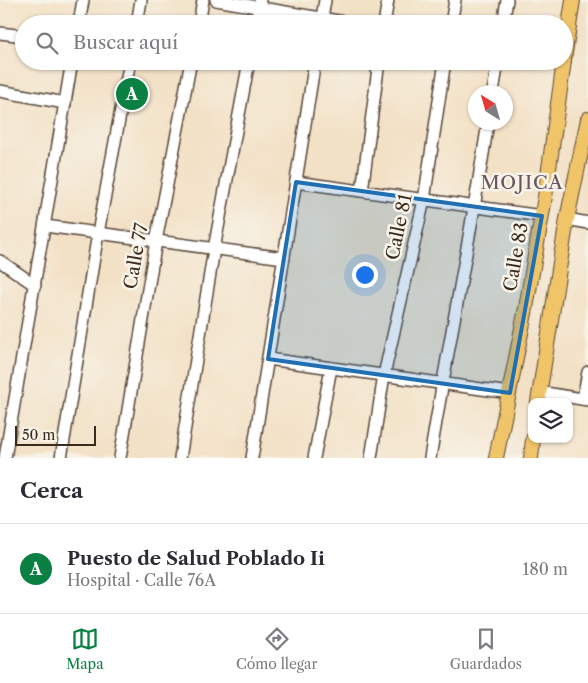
<!DOCTYPE html>
<html lang="es">
<meta charset="utf-8">
<style>
body{margin:0;font-family:"Libre Caslon Text",serif;background:#f2f2f3;color:#2b2b33}
.controls{position:absolute;right:15px;bottom:15px;display:grid;overflow:hidden;border-radius:10px;box-shadow:0 1px 4px #0004}
.controls button{width:45px;height:45px;display:grid;place-items:center;padding:0;border:0;border-bottom:1px solid #e1e1e2;background:#fff;color:#2b2b33;font:25px sans-serif}
.compass{position:absolute;left:468px;top:85px;width:45px;height:45px;border-radius:50%;background:#fff;box-shadow:0 1px 4px #0004;rotate:323deg}
.scale{position:absolute;left:15px;bottom:12px;width:81px;box-sizing:border-box;padding-left:5px;border:2px solid #3b2a1e;border-top:0;font-size:14px;line-height:18px;white-space:nowrap;color:#3b2a1e;-webkit-text-stroke:4px #f7f3e8;paint-order:stroke}
.you{position:absolute;left:364px;top:274px;width:18px;height:18px;margin:-12px;border:4px solid #fff;border-radius:50%;background:#1a73e8;box-shadow:0 0 0 8px #1a73e833}
.badge{display:grid;place-items:center;width:32px;height:32px;border-radius:50%;background:#0b8043;color:#fff;font-size:16px;font-weight:700}
.pin{position:absolute;translate:-50% -50%;border:2px solid #fff;box-shadow:0 1px 5px #0006}
.list{margin:0;padding:0;list-style:none}
h2{display:flex;justify-content:space-between;align-items:center;height:65px;margin:0;padding:0 20px;font-size:21px}
h2 small{font-size:16px;font-weight:400;color:#7c7c81}
.list li{display:grid;grid-template-columns:32px 1fr auto;gap:15px;align-items:center;box-sizing:border-box;height:90px;padding:0 20px;border-top:1px solid #e1e1e2}
.list b{display:block;font-size:19px;white-space:nowrap}
.list p{margin:0;font-size:16px;white-space:nowrap;color:#7c7c81}
.list em{font-size:16px;font-style:normal;color:#7c7c81}
.icon{flex:none;width:28px;height:28px;fill:none;stroke:currentColor;stroke-width:2;stroke-linecap:round;stroke-linejoin:round}
.map{position:relative;flex:none;width:588px;height:458px;overflow:hidden}
.search{position:absolute;background:#fff;box-shadow:0 1px 4px #0004;left:15px;right:15px;top:15px;height:55px;display:flex;align-items:center;gap:12px;box-sizing:border-box;padding:0 18px;border-radius:28px;color:#7c7c81;font-size:19px}
.sheet{height:155px;background:#fff}
nav{display:flex;justify-content:space-around;align-items:center;box-sizing:border-box;height:70px;border-top:1px solid #e1e1e2;background:#fff;font-size:14px;color:#7c7c81}
nav a{display:grid;justify-items:center;gap:2px}
nav .on{color:#0b8043}
.map>svg:first-child{display:block}
</style>
<div class="map">
<svg width="588" height="458" viewBox="0 0 588 458">
<rect width="100%" height="100%" fill="#f7f3e8"/>
<filter id="ink" filterUnits="userSpaceOnUse"><feTurbulence type="fractalNoise" baseFrequency=".02" numOctaves="2"/><feDisplacementMap in="SourceGraphic" scale="10" xChannelSelector="R" yChannelSelector="G"/><feConvolveMatrix kernelMatrix="1 2 1 2 8 2 1 2 1" color-interpolation-filters="sRGB"/></filter>
<filter id="wash" filterUnits="userSpaceOnUse"><feTurbulence type="fractalNoise" baseFrequency=".0096" numOctaves="4" result="noise"/><feDisplacementMap in="SourceGraphic" scale="20" xChannelSelector="R" yChannelSelector="G"/><feGaussianBlur stdDeviation="1.12" result="paint"/><feColorMatrix in="noise" values="0 0 0 0 0 0 0 0 0 0 0 0 0 0 0 0 0 1.4 0 .05"/><feComposite in="paint" operator="in"/></filter>
<g filter="url(#wash)">
<rect width="100%" height="100%" fill="#f3e1c6"/>
</g>
<g filter="url(#ink)">
<g fill="none" stroke-linecap="round" stroke-linejoin="round">
<!-- minor casing -->
<g stroke="#574537" stroke-width="14">
<g id="minor">
<path d="M216 0 356 24"/>
<path d="M79 24 83 0"/>
<path d="M137 24 141 0"/>
<path d="M199 24 203 0"/>
<path d="M256 24 260 1"/>
<path d="M321 24 325 0"/>
<path d="M384 24 388 0"/>
<path d="M451 24 455 0"/>
<path d="M503 24 507 0"/>
<path d="M0 33 24 36"/>
<path d="M0 91 65 103"/>
<path d="M493 92 498 61"/>
<path d="M296 182 542 216"/>
<path d="M362 191 379 61"/>
<path d="M567 219 588 223"/>
<path d="M45 226 284 258"/>
<path d="M0 261 35 285"/>
<path d="M268 359 510 393"/>
<path d="M539 392 588 400"/>
<path d="M583 399 588 372"/>
<path d="M5 458 72 61"/>
<path d="M61 458 98 233 130 61"/>
<path d="M120 458 156 241 191 61"/>
<path d="M180 458 214 249 249 61"/>
<path d="M252 458 315 61"/>
<path d="M314 458 331 368"/>
<path d="M371 458 384 375 424 200 445 61"/>
<path d="M430 458C448 346 471 235 488 122"/>
</g>
</g>
<!-- major casing -->
<g stroke="#574537" stroke-width="16">
<g id="major">
<path d="M564 59 573 0"/>
<path d="M538 402 567 219 588 119"/>
<path d="M496 458 526 308 545 197 564 61"/>
<path d="M531 458 533 439"/>
</g>
</g>
<!-- minor -->
<use href="#minor" stroke="#fff" stroke-width="11"/>
<!-- major -->
<use href="#major" stroke="#f0c469" stroke-width="14"/>
</g>
</g>
<!-- marked area -->
<path fill="#1f6fb2" fill-opacity="0.2" stroke="#1f6fb2" stroke-width="4" stroke-linejoin="round" d="M296 182 542 216 510 393 268 359Z"/>
<g text-anchor="middle" dominant-baseline="central" stroke-width="5" stroke-linejoin="round" paint-order="stroke">
<!-- street labels -->
<g font-size="18" fill="#3b2a1e" stroke="#f7f3e8">
<text transform="translate(399 227) rotate(-78)">Calle 81</text>
<text transform="translate(136 256) rotate(-80)">Calle 77</text>
<text transform="translate(516 257) rotate(-80)">Calle 83</text>
</g>
<!-- neighbourhood labels -->
<g font-size="19" letter-spacing="1" fill="#6a545f" stroke="#f7f3e8">
<text x="522" y="182">MOJICA</text>
</g>
</g>
</svg>
<div class="controls">
<button><svg class="icon" aria-label="layers" viewBox="0 0 24 24"><path d="M12 4l9 5-9 5-9-5zM3 14l9 5 9-5"/></svg></button>
</div>
<svg class="compass" viewBox="-18 -18 36 36"><path d="M0-13l5 13h-10z" fill="#e53935"/><path d="M0 13l5-13h-10z" fill="#7c7c81"/></svg>
<div class="scale">50 m</div>
<div class="you"></div>
<div class="pin badge" style="left:132px;top:94px">A</div>
<div class="search"><svg class="icon" aria-label="search" viewBox="0 0 24 24"><circle cx="10" cy="10" r="6"/><path d="M15 15l6 6"/></svg>Buscar aquí</div>
</div>
<section class="sheet">
<h2>Cerca<small></small></h2>
<ul class="list">
<li><span class="badge">A</span><div><b>Puesto de Salud Poblado Ii</b><p>Hospital · Calle 76A</p></div><em>180 m</em></li>
</ul>
</section>
<nav>
<a class="on"><svg class="icon" aria-label="map" viewBox="0 0 24 24"><path d="M3 6l6-2 6 2 6-2v14l-6 2-6-2-6 2zM9 4v14M15 6v14"/></svg>Mapa</a>
<a><svg class="icon" aria-label="directions" viewBox="0 0 24 24"><path d="M12 3l9 9-9 9-9-9zM9 14v-3h6M13 9l2 2-2 2"/></svg>Cómo llegar</a>
<a><svg class="icon" aria-label="saved" viewBox="0 0 24 24"><path d="M7 4h10v16l-5-4-5 4z"/></svg>Guardados</a>
</nav>
